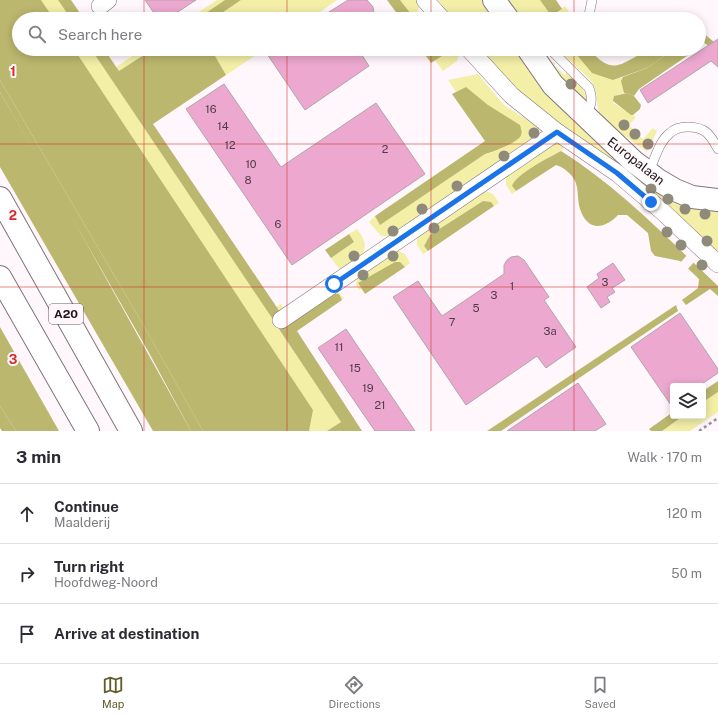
<!DOCTYPE html>
<meta charset="utf-8">
<style>
body{margin:0;font-family:"Public Sans",sans-serif;background:#f7f7f7;color:#2b2b33}
.controls{position:absolute;right:12px;bottom:12px;display:grid;overflow:hidden;border-radius:4px;box-shadow:0 2px 10px #0003}
.controls button{width:36px;height:36px;display:grid;place-items:center;padding:0;border:0;border-bottom:1px solid #e1e1e2;background:#fff;color:#2b2b33;font:20px sans-serif}
.stop{position:absolute;width:12px;height:12px;margin:-9px;border:3px solid #1a73e8;border-radius:50%;background:#fff}
.stop.end{background:#1a73e8;border-color:#fff;box-shadow:0 1px 4px #0008}
.list{margin:0;padding:0;list-style:none}
h2{display:flex;justify-content:space-between;align-items:center;height:52px;margin:0;padding:0 16px;font-size:17px}
h2 small{font-size:13px;font-weight:400;color:#7c7c81}
.list li{display:grid;grid-template-columns:26px 1fr auto;gap:12px;align-items:center;box-sizing:border-box;height:60px;padding:0 16px;border-top:1px solid #e1e1e2}
.list b{display:block;font-size:15px;white-space:nowrap}
.list p{margin:0;font-size:13px;white-space:nowrap;color:#7c7c81}
.list em{font-size:13px;font-style:normal;color:#7c7c81}
.icon{flex:none;width:22px;height:22px;fill:none;stroke:currentColor;stroke-width:2;stroke-linecap:round;stroke-linejoin:round}
.map{position:relative;flex:none;width:718px;height:431px;overflow:hidden}
.search{position:absolute;background:#fff;box-shadow:0 2px 10px #0003;left:12px;right:12px;top:12px;height:44px;display:flex;align-items:center;gap:10px;box-sizing:border-box;padding:0 14px;border-radius:22px;color:#7c7c81;font-size:15px}
.sheet{height:232px;background:#fff}
nav{display:flex;justify-content:space-around;align-items:center;box-sizing:border-box;height:56px;border-top:1px solid #e1e1e2;background:#fff;font-size:11px;color:#7c7c81}
nav a{display:grid;justify-items:center;gap:2px}
nav .on{color:#605d29}
.map>svg:first-child{display:block}
</style>
<div class="map">
<svg width="718" height="431" viewBox="0 0 718 431">
<rect width="100%" height="100%" fill="#fff7fb"/>
<!-- green -->
<g fill="#f3efa7">
<path d="M41 0H58L71 19H54Z"/>
<path d="M217 0H225L197 19H188Z"/>
<path d="M241 0H337L310 19H213Z"/>
<path d="M400 0H416L420 5 415 19H409L411 14Z"/>
<path d="M438 0H482L499 19H453Z"/>
<path d="M504 0H540L550 14H554L565 6 569 12 568 19H517Z"/>
<path d="M74 49H91L272 317 280 312 276 307 281 304 291 318 336 290 344 298 342 300 339 294 291 323 279 329 341 422 327 431H309L313 410Z"/>
<path d="M143 49H153L119 71 116 67Z"/>
<path d="M211 49H265L226 75Z"/>
<path d="M441 49H457L460 52 457 61 443 71 435 60 444 54Z"/>
<path d="M479 49H517L531 72 556 101 718 208V257L519 97Z"/>
<path d="M562 49H581L577 55 613 80 623 77 621 81 624 93 614 96 613 103 636 117 629 125 643 139 653 128 657 131 647 152C637 144 606 124 601 116 595 107 599 96 594 86 588 74 569 62 560 51Z"/>
<path d="M553 62 556 63 554 65 565 75 567 73 581 86 586 96V99L583 100 562 83 552 67Z"/>
<path d="M478 74 504 105 538 127 539 132 537 138 391 236H381L369 222 375 216 380 224 485 154 493 152 519 137 488 105 466 87 456 92 448 80Z"/>
<path d="M555 143 566 145 561 151 549 157 512 186 516 191 512 194 506 185V177Z"/>
<path d="M486 191 493 194 499 203 494 206 491 202 483 201 430 235 424 246 428 251 423 254 417 245V236Z"/>
<path d="M357 229C375 252 359 258 340 270L331 258 354 242 349 234Z"/>
<path d="M397 250 405 254 410 263 405 267 401 263 358 283 362 289 359 290 356 285 357 275Z"/>
<path d="M718 392V412L690 431H662L683 416H703V402Z"/>
</g>
<!-- forest -->
<g fill="#bbb76e">
<path d="M0 0H41L54 19H19V49H74L313 410 309 431H203L145 328 0 80Z"/>
<path d="M674 49H697L639 89 634 96 627 93H624L621 81 623 77 647 68Z"/>
<path d="M0 92 59 194 191 431H153L0 167Z"/>
<path d="M0 327 59 431H16L0 406Z"/>
</g>
<!-- water -->
<g fill="#bbb76f">
<path d="M58 0H71L84 19H71Z"/>
<path d="M225 0H241L213 19H197Z"/>
<path d="M387 0H400L411 14V18L401 19Z"/>
<path d="M540 0H556L562 9 554 14H550Z"/>
<path d="M699 30 718 45V53L699 39Z"/>
<path d="M91 49H104L119 71 153 49H211L226 75 153 124 280 312 272 318Z"/>
<path d="M421 49H441L445 54 431 63Z"/>
<path d="M581 49H589C616 80 622 60 652 49 658 47 668 49 674 49L647 68 613 80 592 73 577 55Z"/>
<path d="M0 80 145 328 203 431H191L148 351 0 92Z"/>
<path d="M466 87 488 105 520 125C521 129 523 133 520 137 514 144 493 152 485 154L380 225 375 216 485 141 452 94Z"/>
<path d="M627 93 634 96 641 105 640 109 633 115H631L613 101 614 96Z"/>
<path d="M561 151C620 188 668 239 718 286V296L710 289 686 305 682 300 698 288 699 279 680 261 655 256 651 251 648 233 627 215H618C604 230 587 231 580 209 577 200 579 189 575 181 572 174 563 167 556 165L516 191 512 186C516 174 550 157 561 151Z"/>
<path d="M483 201 491 202 494 206 428 251 424 246 430 235Z"/>
<path d="M349 234 354 242 331 258 325 250Z"/>
<path d="M395 262H400L405 267 365 294 358 283Z"/>
<path d="M335 294H339L342 300 297 331 362 431H327L341 422 279 329 280 326 291 323Z"/>
<path d="M676 305 678 311 501 431H487Z"/>
<path d="M718 381V392L703 402V391Z"/>
<path d="M0 406 16 431H2L0 428Z"/>
<path d="M673 412V416H683L662 431H651L649 429Z"/>
</g>
<!-- pier -->
<path fill="#fff7fb" d="M688 254 695 261 687 270 679 264Z"/>
<!-- building -->
<g fill="#eda8cf" stroke="#b1a5ab">
<path d="M145 0H196L167 19H158Z"/>
<path d="M348 0H367L373 7 375 19H318Z"/>
<path d="M718 39V67L711 61 648 103 640 90Z"/>
<path d="M275 49H358L369 66 305 110 267 54Z"/>
<path d="M224 84 281 167 376 103 425 174 292 265 186 109Z"/>
<path d="M518 256 524 260 549 297 544 300 576 347 546 368 537 356 466 405 393 297 418 281 442 316 504 274V265L507 260 511 257Z"/>
<path d="M613 263 625 280 612 288 615 292 607 297 610 302 601 308 587 287 599 278 597 274Z"/>
<path d="M680 313 718 369V373L699 386H673V408L631 347Z"/>
<path d="M346 329 415 431H375L318 348Z"/>
<path d="M578 383 606 424 595 431H507Z"/>
</g>
<g fill="none" stroke-linecap="round" stroke-linejoin="round">
<!-- service casing -->
<g stroke="#80757b" stroke-width="10">
<g id="service">
<path d="M584 19 589 15 592 0"/>
<path d="M550 49 589 88C593 99 592 105 585 115"/>
<path d="M653 162C657 152 661 140 670 133 675 128 681 127 688 127 705 127 710 134 718 149"/>
</g>
</g>
<!-- minor casing -->
<g stroke="#80757b" stroke-width="18">
<g id="minor">
<path d="M425 0 442 19"/>
<path d="M100 6 108 0"/>
<path d="M469 49 511 95 557 132 617 173 663 212 718 264"/>
<path d="M281 320 557 132"/>
</g>
</g>
<!-- secondary casing -->
<g stroke="#80757b" stroke-width="24">
<g id="secondary">
<path d="M494 0 508 19"/>
<path d="M528 49 553 85 633 161 658 180 675 190 692 197 718 200"/>
</g>
</g>
<!-- motorway casing -->
<g stroke="#80757b" stroke-width="24">
<g id="motorway">
<path d="M0 198 131 431"/>
<path d="M0 277 88 431"/>
</g>
</g>
<!-- path -->
<path stroke="#979194" stroke-width="2.5" stroke-dasharray="3 3" stroke-linecap="butt" d="M699 431 718 418"/>
<!-- service -->
<use href="#service" stroke="#fff" stroke-width="9"/>
<!-- minor -->
<use href="#minor" stroke="#fff" stroke-width="17"/>
<!-- secondary -->
<use href="#secondary" stroke="#fff" stroke-width="22"/>
<!-- motorway -->
<use href="#motorway" stroke="#fff" stroke-width="22"/>
</g>
<!-- trees -->
<g fill="#8f8a7a">
<circle cx="571" cy="84" r="5.5"/>
<circle cx="624" cy="125" r="5.5"/>
<circle cx="534" cy="133" r="5.5"/>
<circle cx="635" cy="134" r="5.5"/>
<circle cx="648" cy="144" r="5.5"/>
<circle cx="504" cy="156" r="5.5"/>
<circle cx="457" cy="186" r="5.5"/>
<circle cx="651" cy="189" r="5.5"/>
<circle cx="668" cy="199" r="5.5"/>
<circle cx="422" cy="209" r="5.5"/>
<circle cx="685" cy="209" r="5.5"/>
<circle cx="705" cy="214" r="5.5"/>
<circle cx="434" cy="228" r="5.5"/>
<circle cx="393" cy="231" r="5.5"/>
<circle cx="667" cy="232" r="5.5"/>
<circle cx="707" cy="241" r="5.5"/>
<circle cx="681" cy="245" r="5.5"/>
<circle cx="354" cy="256" r="5.5"/>
<circle cx="393" cy="256" r="5.5"/>
<circle cx="702" cy="265" r="5.5"/>
<circle cx="363" cy="275" r="5.5"/>
</g>
<g fill="none" stroke-linecap="round" stroke-linejoin="round">
<!-- route -->
<path stroke="#1a73e8" stroke-width="5" d="M334 284 557 132 617 173 651 202"/>
</g>
<!-- grid -->
<path fill="none" stroke="#d62828" stroke-width="1" stroke-opacity="0.55" d="M144 0V19M287 0V19M431 0V19M574 0V19M144 49V431M287 49V431M431 49V431M574 49V431M0 144H718M0 287H718"/>
<g text-anchor="middle" dominant-baseline="central" stroke-width="4" stroke-linejoin="round" paint-order="stroke">
<!-- number labels -->
<g font-size="11" fill="#4f3a46">
<text x="211" y="109">16</text>
<text x="223" y="126">14</text>
<text x="230" y="145">12</text>
<text x="385" y="149">2</text>
<text x="251" y="164">10</text>
<text x="248" y="180">8</text>
<text x="278" y="224">6</text>
<text x="605" y="282">3</text>
<text x="512" y="286">1</text>
<text x="494" y="295">3</text>
<text x="476" y="308">5</text>
<text x="452" y="322">7</text>
<text x="550" y="331">3a</text>
<text x="339" y="347">11</text>
<text x="355" y="368">15</text>
<text x="368" y="388">19</text>
<text x="380" y="405">21</text>
</g>
<!-- shield labels -->
<rect fill="#fff7fb" stroke="#5f5a5c" stroke-width="1" x="49" y="304" width="34" height="20" rx="3"/>
<g font-size="12" font-weight="bold" fill="#1a1618">
<text x="66" y="314">A20</text>
</g>
<!-- street labels -->
<g font-size="13" fill="#1a1618" stroke="#fff7fb">
<text transform="translate(636 161) rotate(38)">Europalaan</text>
</g>
</g>
<g font-size="13" text-anchor="middle" font-weight="bold" fill="#d62828" stroke="#fff7fb" stroke-width="4" stroke-linejoin="round" paint-order="stroke">
<text x="13" y="76">1</text>
<text x="13" y="220">2</text>
<text x="13" y="364">3</text>
</g>
</svg>
<div class="controls">
<button><svg class="icon" aria-label="layers" viewBox="0 0 24 24"><path d="M12 4l9 5-9 5-9-5zM3 14l9 5 9-5"/></svg></button>
</div>
<div class="stop" style="left:334px;top:284px"></div>
<div class="stop end" style="left:651px;top:202px"></div>
<div class="search"><svg class="icon" aria-label="search" viewBox="0 0 24 24"><circle cx="10" cy="10" r="6"/><path d="M15 15l6 6"/></svg>Search here</div>
</div>
<section class="sheet">
<h2>3 min<small>Walk · 170 m</small></h2>
<ul class="list">
<li><svg class="icon" aria-label="ahead" viewBox="0 0 24 24"><path d="M12 20V5M6 11l6-6 6 6"/></svg><div><b>Continue</b><p>Maalderij</p></div><em>120 m</em></li>
<li><svg class="icon" aria-label="right" viewBox="0 0 24 24"><path d="M7 20v-9h11M14 6l5 5-5 5"/></svg><div><b>Turn right</b><p>Hoofdweg-Noord</p></div><em>50 m</em></li>
<li><svg class="icon" aria-label="arrive" viewBox="0 0 24 24"><path d="M6 21V4h12l-3 4 3 4H6"/></svg><div><b>Arrive at destination</b></div></li>
</ul>
</section>
<nav>
<a class="on"><svg class="icon" aria-label="map" viewBox="0 0 24 24"><path d="M3 6l6-2 6 2 6-2v14l-6 2-6-2-6 2zM9 4v14M15 6v14"/></svg>Map</a>
<a><svg class="icon" aria-label="directions" viewBox="0 0 24 24"><path d="M12 3l9 9-9 9-9-9zM9 14v-3h6M13 9l2 2-2 2"/></svg>Directions</a>
<a><svg class="icon" aria-label="saved" viewBox="0 0 24 24"><path d="M7 4h10v16l-5-4-5 4z"/></svg>Saved</a>
</nav>
